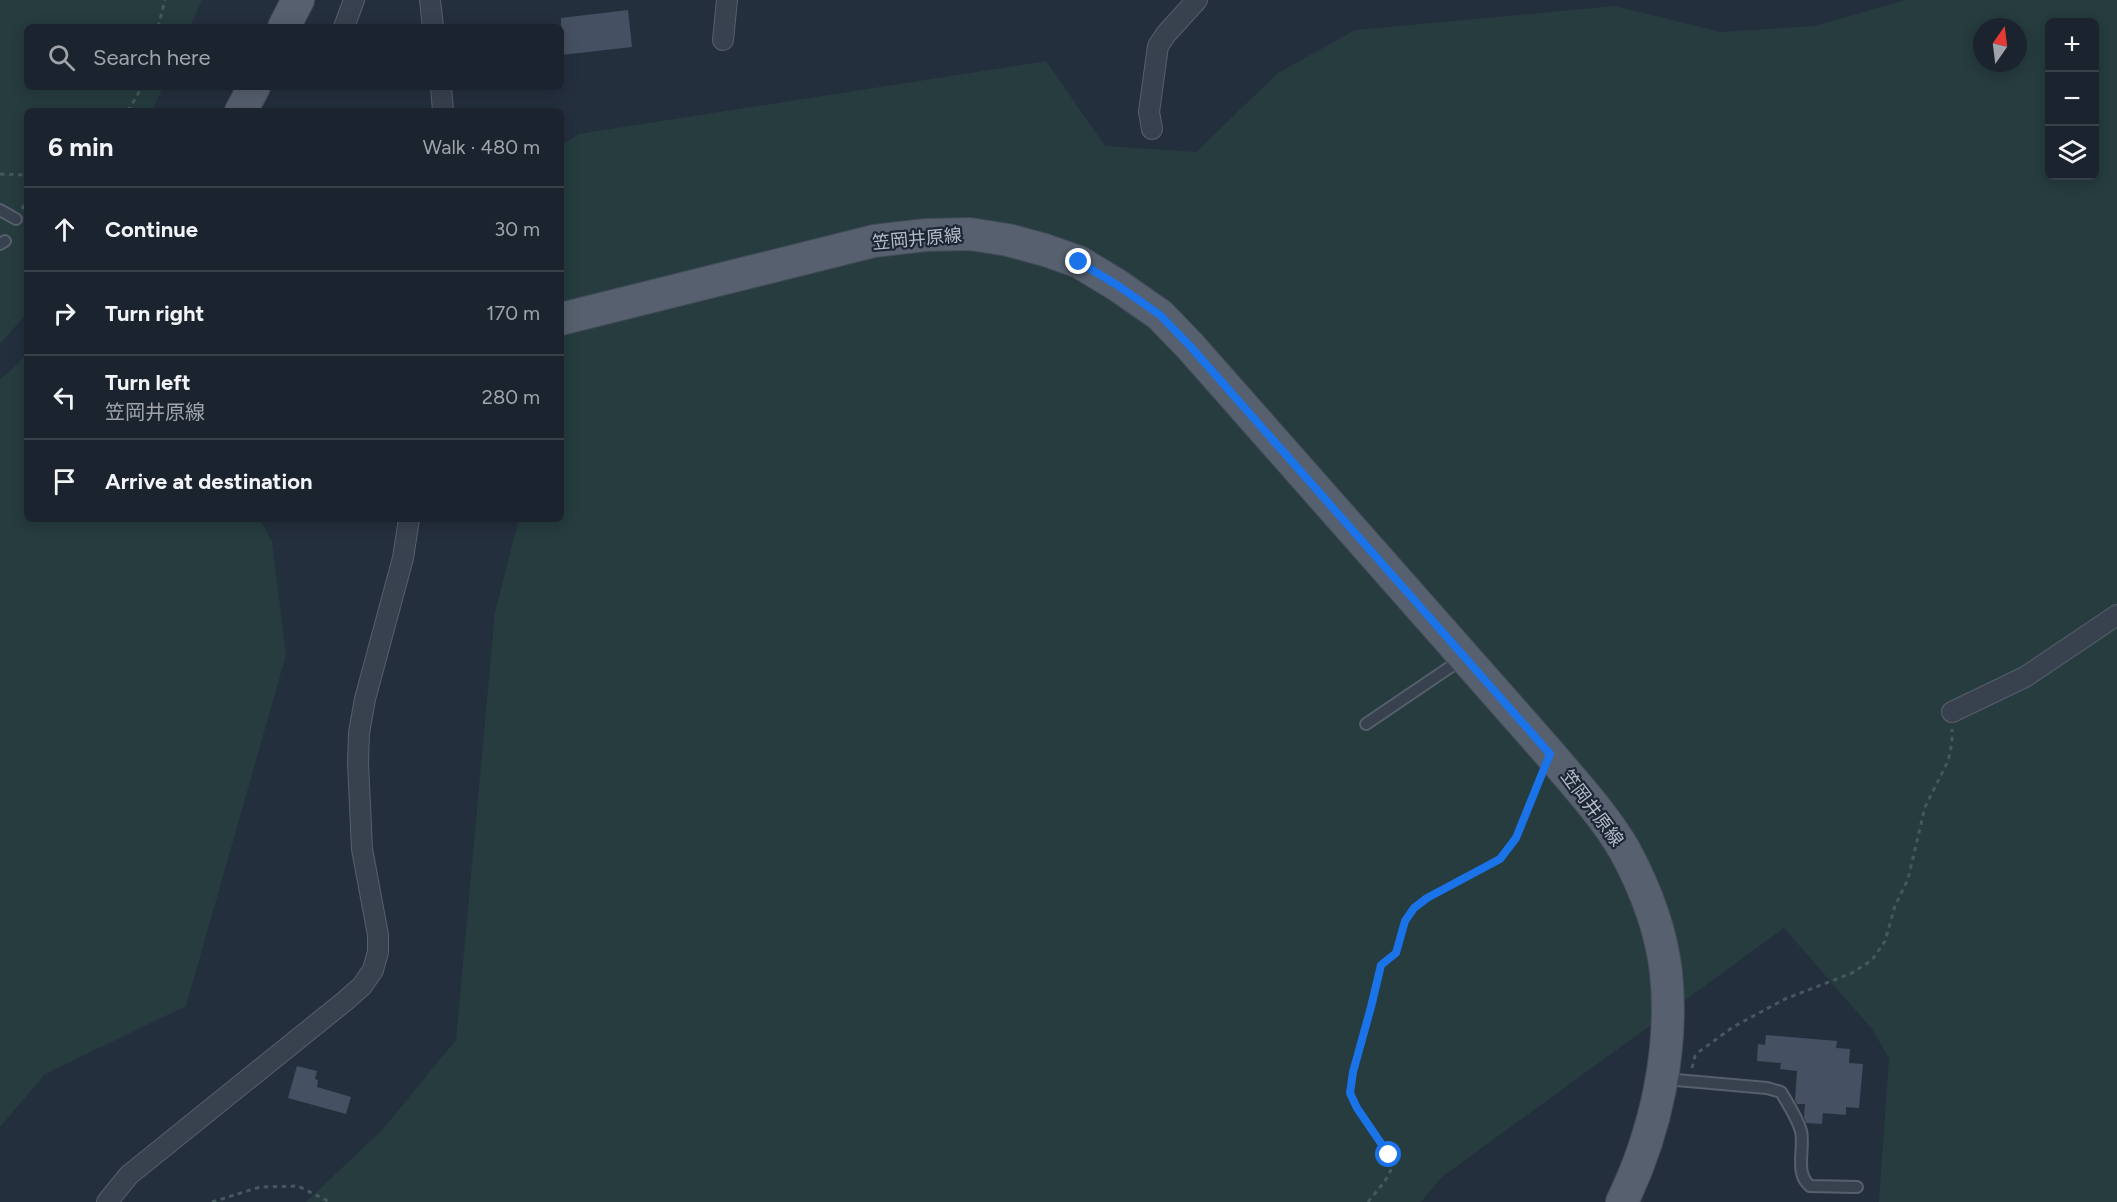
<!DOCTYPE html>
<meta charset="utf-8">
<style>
body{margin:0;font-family:Figtree,"Noto Sans JP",sans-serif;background:#282f3a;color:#f1f3f6}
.controls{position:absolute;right:18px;top:18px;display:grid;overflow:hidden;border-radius:9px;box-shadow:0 3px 15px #0003}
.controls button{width:54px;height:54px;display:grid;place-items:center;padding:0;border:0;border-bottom:2px solid #39404a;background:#1b232e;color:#f1f3f6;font:30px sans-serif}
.compass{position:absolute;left:1973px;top:18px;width:54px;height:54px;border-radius:50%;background:#1b232e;box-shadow:0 3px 15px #0003;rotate:14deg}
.stop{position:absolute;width:18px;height:18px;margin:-14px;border:4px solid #1a73e8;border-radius:50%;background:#fff}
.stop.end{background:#1a73e8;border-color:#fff;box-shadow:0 2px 6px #0008}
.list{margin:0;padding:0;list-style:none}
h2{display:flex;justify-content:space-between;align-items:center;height:78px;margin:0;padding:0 24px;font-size:26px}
h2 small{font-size:20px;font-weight:400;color:#a0a4aa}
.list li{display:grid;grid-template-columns:39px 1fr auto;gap:18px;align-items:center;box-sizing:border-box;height:84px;padding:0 24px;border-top:2px solid #39404a}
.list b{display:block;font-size:22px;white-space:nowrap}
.list p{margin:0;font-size:20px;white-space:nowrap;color:#a0a4aa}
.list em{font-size:20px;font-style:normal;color:#a0a4aa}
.icon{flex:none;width:33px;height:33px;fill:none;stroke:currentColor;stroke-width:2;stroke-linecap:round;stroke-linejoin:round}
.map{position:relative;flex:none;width:2117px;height:1202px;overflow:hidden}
.search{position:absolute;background:#1b232e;box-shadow:0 3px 15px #0003;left:24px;top:24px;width:540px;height:66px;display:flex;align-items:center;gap:15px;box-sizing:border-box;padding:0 21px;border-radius:9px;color:#a0a4aa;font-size:22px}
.panel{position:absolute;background:#1b232e;box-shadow:0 3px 15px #0003;left:24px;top:108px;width:540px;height:414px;border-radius:9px}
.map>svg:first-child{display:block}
</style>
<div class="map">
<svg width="2117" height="1202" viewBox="0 0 2117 1202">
<rect width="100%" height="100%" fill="#242f3e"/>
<!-- green -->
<g fill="#263c3f" fill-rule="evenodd">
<path d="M0 0H202L190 27H27V87H163L152 111H27V313L0 344Z"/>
<path d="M1905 0H2117V1202H1879L1889 1058 1872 1029 1784 928 1442 1177 1421 1202H306L383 1129 456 1040 495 612 519 519H561V146L579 134 1046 61 1105 146 1196 152 1278 73 1355 30 1615 6 1721 32 1815 26ZM2050 22H2094V176H2050ZM1982 27H2018V63H1982Z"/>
<path d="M27 354V519H260L272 542 286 655 186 1006 45 1074 0 1127V379L9 372Z"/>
</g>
<!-- building -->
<g fill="#455162">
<path d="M628 10 632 47 561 55V18Z"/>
<path d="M1766 1035 1837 1041 1836 1048 1850 1049 1849 1063 1863 1064 1859 1108 1846 1107V1115L1823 1113 1822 1124 1806 1123 1804 1117 1805 1104H1797L1795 1100 1797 1071 1780 1069 1781 1063 1757 1061 1758 1044 1765 1045Z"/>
<path d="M297 1066 317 1071 315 1079 318 1080 317 1087 351 1097 346 1114 288 1098Z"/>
</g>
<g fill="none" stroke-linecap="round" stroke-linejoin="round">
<!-- lane casing -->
<g stroke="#565f6c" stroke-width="14">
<g id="lane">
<path d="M0 210 16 219"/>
<path d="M0 244 5 241"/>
<path d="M1366 724 1462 659"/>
<path d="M1665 1079 1767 1088 1781 1092C1788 1104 1797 1117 1801 1131 1805 1149 1794 1173 1810 1186L1857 1187"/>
</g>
</g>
<!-- street casing -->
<g stroke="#565f6c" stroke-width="22">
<g id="street">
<path d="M430 0 433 27"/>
<path d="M344 27 354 0"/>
<path d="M723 40 727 0"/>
<path d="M441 87 443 111"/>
<path d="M1152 129 1149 112 1158 46 1166 34 1197 0"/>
<path d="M1952 712 2025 677 2117 615"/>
<path d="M107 1202 129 1175 345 1001 362 986 373 970 378 952V935L362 849 358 762 359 733 365 699 403 558 409 519"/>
</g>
</g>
<!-- primary casing -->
<g stroke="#414a57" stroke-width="34">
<g id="primary">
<path d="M284 27 298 0"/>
<path d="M241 111 254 87"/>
<path d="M561 319 874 241 926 235 970 234 1008 240 1045 250 1079 262 1117 285 1160 315 1190 346 1550 754C1576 785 1605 816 1625 851 1645 888 1661 930 1666 972 1674 1049 1656 1132 1622 1202"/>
</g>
</g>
<!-- path -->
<g stroke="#44595c" stroke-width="3" stroke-dasharray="4.5 4.5" stroke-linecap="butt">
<path d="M158 27 165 0"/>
<path d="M128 111 142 87"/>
<path d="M0 174 27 175"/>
<path d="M22 209 27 200"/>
<path d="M1692 1068 1695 1056 1700 1051 1733 1027 1785 999 1852 973 1872 960 1885 941 1895 906 1908 879 1925 807 1948 761 1952 743V729"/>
<path d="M212 1202 260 1187 298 1186 330 1202"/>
<path d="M1368 1202 1385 1181 1392 1168 1389 1155 1357 1108 1350 1093 1353 1072 1371 1007 1381 965 1396 953 1405 921 1414 908 1427 898 1500 859 1516 838 1540 780"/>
</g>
<!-- lane -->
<use href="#lane" stroke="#38414e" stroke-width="10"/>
<!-- street -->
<use href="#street" stroke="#38414e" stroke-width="20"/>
<!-- primary -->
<use href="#primary" stroke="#56606e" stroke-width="32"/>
</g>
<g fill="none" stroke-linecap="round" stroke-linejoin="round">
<!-- route -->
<path stroke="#1a73e8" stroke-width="8" d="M1079 262 1117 285 1160 315 1190 346 1550 754 1516 838 1500 859 1427 898 1414 908 1405 921 1396 953 1381 965 1371 1007 1353 1072 1350 1093 1357 1108 1389 1155"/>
</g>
<g text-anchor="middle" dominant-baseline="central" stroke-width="4.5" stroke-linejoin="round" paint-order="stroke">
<!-- street labels -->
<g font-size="18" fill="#b4bcc9" stroke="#1d2633">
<text transform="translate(917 239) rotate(-5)">笠岡井原線</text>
<text transform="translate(1592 808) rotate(53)">笠岡井原線</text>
</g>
</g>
</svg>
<div class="controls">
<button>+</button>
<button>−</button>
<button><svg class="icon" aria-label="layers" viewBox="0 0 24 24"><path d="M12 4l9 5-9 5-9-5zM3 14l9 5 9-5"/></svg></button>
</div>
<svg class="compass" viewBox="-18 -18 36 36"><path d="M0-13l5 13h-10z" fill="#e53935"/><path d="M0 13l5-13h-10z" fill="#a0a4aa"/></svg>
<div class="stop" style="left:1389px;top:1155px"></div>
<div class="stop end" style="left:1079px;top:262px"></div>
<div class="search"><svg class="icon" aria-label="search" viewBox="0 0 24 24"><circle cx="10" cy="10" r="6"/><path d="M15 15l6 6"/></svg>Search here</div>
<section class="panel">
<h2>6 min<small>Walk · 480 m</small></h2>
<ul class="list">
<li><svg class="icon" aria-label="ahead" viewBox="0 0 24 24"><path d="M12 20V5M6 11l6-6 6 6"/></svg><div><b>Continue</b></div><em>30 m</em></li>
<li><svg class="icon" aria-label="right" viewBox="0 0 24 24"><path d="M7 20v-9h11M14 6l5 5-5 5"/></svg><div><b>Turn right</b></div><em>170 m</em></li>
<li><svg class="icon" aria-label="left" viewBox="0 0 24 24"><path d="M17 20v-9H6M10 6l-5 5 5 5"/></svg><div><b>Turn left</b><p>笠岡井原線</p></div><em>280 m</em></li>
<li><svg class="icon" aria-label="arrive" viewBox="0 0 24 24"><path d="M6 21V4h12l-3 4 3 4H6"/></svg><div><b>Arrive at destination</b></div></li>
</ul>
</section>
</div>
